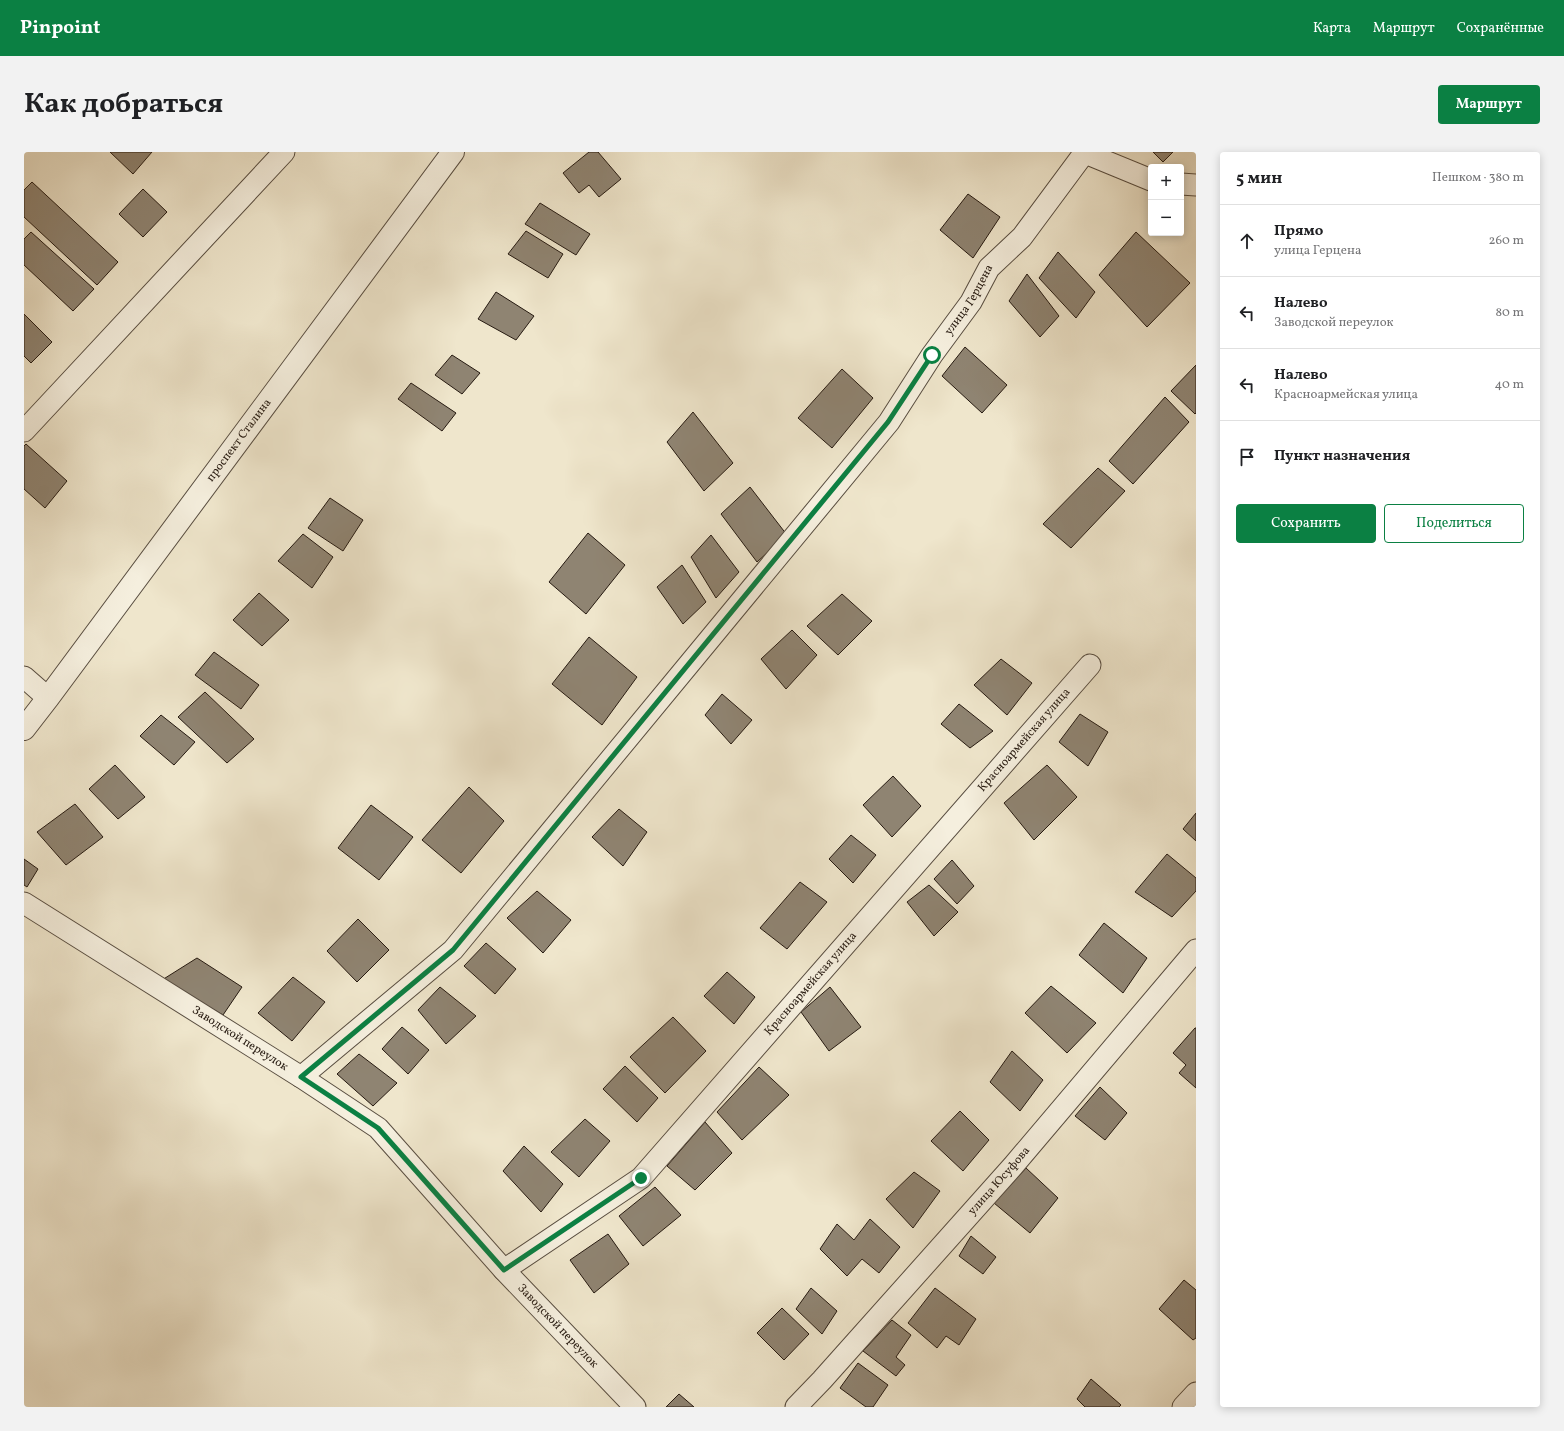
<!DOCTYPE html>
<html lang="ru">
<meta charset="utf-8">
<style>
body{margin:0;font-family:Vollkorn,serif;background:#f2f2f2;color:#202124}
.controls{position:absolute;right:12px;top:12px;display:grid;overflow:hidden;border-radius:4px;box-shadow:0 2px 10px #0003}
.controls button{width:36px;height:36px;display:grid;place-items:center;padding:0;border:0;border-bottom:1px solid #e0e0e0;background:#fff;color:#202124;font:20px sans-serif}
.stop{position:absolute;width:12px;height:12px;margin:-9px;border:3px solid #0b8043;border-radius:50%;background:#fff}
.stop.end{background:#0b8043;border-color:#fff;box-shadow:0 1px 4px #0008}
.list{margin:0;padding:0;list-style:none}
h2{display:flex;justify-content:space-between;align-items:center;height:52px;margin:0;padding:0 16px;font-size:17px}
h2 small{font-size:13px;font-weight:400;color:#757577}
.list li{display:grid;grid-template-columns:26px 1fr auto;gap:12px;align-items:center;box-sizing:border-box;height:72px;padding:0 16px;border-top:1px solid #e0e0e0}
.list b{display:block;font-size:15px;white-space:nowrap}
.list p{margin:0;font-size:13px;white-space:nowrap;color:#757577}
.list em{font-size:13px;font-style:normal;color:#757577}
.actions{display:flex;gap:8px;padding:12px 16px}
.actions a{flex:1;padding:9px 0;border:1px solid #0b8043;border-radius:4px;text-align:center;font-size:14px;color:#0b8043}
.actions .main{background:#0b8043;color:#fff}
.icon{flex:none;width:22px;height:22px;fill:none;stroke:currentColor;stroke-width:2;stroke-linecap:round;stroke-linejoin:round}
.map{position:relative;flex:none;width:1172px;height:1255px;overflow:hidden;border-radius:4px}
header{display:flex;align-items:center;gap:24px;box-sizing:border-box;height:56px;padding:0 20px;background:#0b8043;color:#fff}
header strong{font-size:19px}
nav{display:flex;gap:22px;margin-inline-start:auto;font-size:14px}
.intro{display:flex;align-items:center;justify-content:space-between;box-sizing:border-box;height:96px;padding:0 24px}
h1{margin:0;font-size:28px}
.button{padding:10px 18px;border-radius:4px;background:#0b8043;color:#fff;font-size:14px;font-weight:700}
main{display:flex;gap:24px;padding:0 24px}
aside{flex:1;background:#fff;border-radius:4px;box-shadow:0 2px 10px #0003}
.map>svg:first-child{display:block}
</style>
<header>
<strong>Pinpoint</strong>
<nav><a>Карта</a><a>Маршрут</a><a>Сохранённые</a></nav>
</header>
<div class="intro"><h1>Как добраться</h1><a class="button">Маршрут</a></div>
<main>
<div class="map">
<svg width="1172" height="1255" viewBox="0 0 1172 1255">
<rect width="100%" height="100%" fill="#efe6cc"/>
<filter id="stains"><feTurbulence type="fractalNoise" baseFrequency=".005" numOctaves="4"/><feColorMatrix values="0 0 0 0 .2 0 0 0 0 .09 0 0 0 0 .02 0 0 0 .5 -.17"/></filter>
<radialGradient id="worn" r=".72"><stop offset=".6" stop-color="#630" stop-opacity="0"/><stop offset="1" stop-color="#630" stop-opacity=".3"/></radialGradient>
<!-- building -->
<g fill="#8f8472" stroke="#261a11">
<path d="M86 0H128L109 22Z"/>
<path d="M565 0H574L597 27 575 45 565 33 555 41 539 21Z"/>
<path d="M1129 0H1149L1139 10Z"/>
<path d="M8 30 94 110 73 133 0 65V38Z"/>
<path d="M119 37 143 60 119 85 95 62Z"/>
<path d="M944 42 976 65 949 106 916 78Z"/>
<path d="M516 51 566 82 552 103 501 72Z"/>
<path d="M502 79 539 102 524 126 484 102Z"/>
<path d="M7 80 70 137 49 159 0 113V87Z"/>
<path d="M1112 80 1166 131 1123 175 1075 123Z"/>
<path d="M1034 100 1071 140 1052 166 1015 126Z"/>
<path d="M1003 122 1035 164 1016 185 985 149Z"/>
<path d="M472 140 510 164 492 188 454 167Z"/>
<path d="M0 162 28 190 7 211 0 204Z"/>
<path d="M941 195 983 233 958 261 918 224Z"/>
<path d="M428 203 456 221 438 242 411 223Z"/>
<path d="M1172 213V261L1171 262 1147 239Z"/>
<path d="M818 217 849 246 808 296 774 266Z"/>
<path d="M387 231 432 261 418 279 374 247Z"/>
<path d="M1141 245 1165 270 1109 332 1085 309Z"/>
<path d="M669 260 709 311 680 339 643 290Z"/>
<path d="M2 292 43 329 21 356 0 337V294Z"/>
<path d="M1074 316 1101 339 1047 396 1019 372Z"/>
<path d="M726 335 763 383 733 410 697 362Z"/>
<path d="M306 346 339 368 319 399 284 376Z"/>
<path d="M564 381 601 413 562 462 525 430Z"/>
<path d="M279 382 309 405 288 436 254 409Z"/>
<path d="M687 383 715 420 692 446 667 405Z"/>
<path d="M658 413 682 450 659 472 633 435Z"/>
<path d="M235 441 265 468 238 494 209 468Z"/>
<path d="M818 442 848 469 814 503 783 474Z"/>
<path d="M768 478 793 503 762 537 737 507Z"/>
<path d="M565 485 613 525 578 573 528 532Z"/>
<path d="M190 500 235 533 217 557 171 523Z"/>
<path d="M977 507 1008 531 983 563 950 533Z"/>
<path d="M181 540 230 587 203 611 154 565Z"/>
<path d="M698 542 728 568 707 592 681 563Z"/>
<path d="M935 552 969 579 946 596 917 572Z"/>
<path d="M1056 562 1084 580 1064 614 1035 590Z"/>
<path d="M137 563 171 590 150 613 116 584Z"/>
<path d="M91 613 121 645 94 667 65 637Z"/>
<path d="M1023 613 1053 645 1010 688 980 651Z"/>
<path d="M869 624 897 654 868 685 839 653Z"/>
<path d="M445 635 480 669 437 721 398 688Z"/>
<path d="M51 652 79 685 42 713 13 680Z"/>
<path d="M347 653 389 685 355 728 314 696Z"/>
<path d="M595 657 623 680 599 714 568 685Z"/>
<path d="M1172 661V689L1159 677Z"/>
<path d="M827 683 852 703 829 731 805 707Z"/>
<path d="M1143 702 1172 726V739L1148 765 1111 740Z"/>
<path d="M0 707 14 717 3 735 0 733Z"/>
<path d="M928 708 950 734 933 752 910 727Z"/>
<path d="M776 730 803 750 763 797 736 776Z"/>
<path d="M905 733 934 760 910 784 883 750Z"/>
<path d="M513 739 547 768 519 801 483 766Z"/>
<path d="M334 767 365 798 333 830 303 799Z"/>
<path d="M1080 771 1123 806 1099 841 1055 803Z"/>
<path d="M462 791 492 817 471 842 440 814Z"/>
<path d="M173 806 218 835 199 863 138 828Z"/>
<path d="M703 820 731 845 710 872 680 844Z"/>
<path d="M269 825 301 850 268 889 234 861Z"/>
<path d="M1027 834 1072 871 1043 901 1001 861Z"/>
<path d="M416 835 452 864 422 892 394 858Z"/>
<path d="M806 835 837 875 805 899 777 860Z"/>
<path d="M649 865 682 899 641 941 606 905Z"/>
<path d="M378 875 405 898 384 922 358 897Z"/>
<path d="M1171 876H1172V936L1155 921 1162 913 1149 901Z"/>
<path d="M988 899 1019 928 996 959 966 930Z"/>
<path d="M335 902 373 931 349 954 313 922Z"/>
<path d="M601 914 634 946 613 970 579 937Z"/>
<path d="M735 915 765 943 718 988 693 960Z"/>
<path d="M1076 935 1103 961 1081 988 1051 964Z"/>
<path d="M936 959 965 988 939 1019 907 989Z"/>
<path d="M561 967 586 989 555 1025 527 1000Z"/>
<path d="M681 970 708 1001 671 1038 643 1014Z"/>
<path d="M500 994 539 1032 517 1060 479 1019Z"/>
<path d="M1002 1016 1034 1046 1006 1081 970 1051Z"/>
<path d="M890 1020 916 1039 889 1076 862 1047Z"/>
<path d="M631 1035 657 1063 619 1094 595 1064Z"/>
<path d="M846 1067 876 1095 855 1121 838 1107 823 1124 796 1097 813 1072 830 1088Z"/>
<path d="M584 1082 605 1112 570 1141 546 1108Z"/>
<path d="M947 1084 972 1105 959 1122 935 1104Z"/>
<path d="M1160 1128 1172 1138V1186L1169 1188 1135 1157Z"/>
<path d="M787 1136 813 1159 798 1182 772 1157Z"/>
<path d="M911 1136 952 1167 935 1193 922 1184 913 1196 884 1171Z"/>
<path d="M758 1156 785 1182 760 1208 733 1181Z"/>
<path d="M868 1168 887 1183 872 1205 881 1213 872 1224 839 1199Z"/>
<path d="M834 1211 864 1233 849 1255H842L816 1236Z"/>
<path d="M1067 1227 1097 1253 1095 1255H1061L1053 1247Z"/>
<path d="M655 1242 670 1255H642Z"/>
</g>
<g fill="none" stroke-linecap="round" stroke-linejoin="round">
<!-- minor casing -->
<g stroke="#584d40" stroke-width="23">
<g id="minor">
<path d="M1059 0 1127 28"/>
<path d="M1157 32 1172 33"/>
<path d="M0 279 260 0"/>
<path d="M0 525 24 546"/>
<path id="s1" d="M0 751 277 925 354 976 480 1118 611 1255"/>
<path id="s2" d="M277 925 429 798 865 270 908 203 947 150 965 116 998 85 1061 0"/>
<path id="s3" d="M480 1118 617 1026 1066 513"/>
<path id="s4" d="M772 1255 798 1228 989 1014 1172 798"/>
<path d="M1159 1255 1172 1241"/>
</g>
</g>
<!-- tertiary casing -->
<g stroke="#584d40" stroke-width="24">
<g id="tertiary">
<path id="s5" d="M0 577 24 546 429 0"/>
</g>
</g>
<!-- minor -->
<use href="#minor" stroke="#f5efde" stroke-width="21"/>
<!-- tertiary -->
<use href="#tertiary" stroke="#f5efde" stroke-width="22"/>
</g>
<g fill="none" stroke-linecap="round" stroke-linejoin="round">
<!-- route -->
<path stroke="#0b8043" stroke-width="5" d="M617 1026 480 1118 354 976 277 925 429 798 864 270 908 203"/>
</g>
<g text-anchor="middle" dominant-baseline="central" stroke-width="3" stroke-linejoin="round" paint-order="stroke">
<!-- street labels -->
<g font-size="12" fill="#261a11" stroke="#f5efde">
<text stroke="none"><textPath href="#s2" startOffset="1029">улица Герцена</textPath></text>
<text stroke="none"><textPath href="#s5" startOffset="360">проспект Сталина</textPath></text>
<text stroke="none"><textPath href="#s3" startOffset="747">Красноармейская улица</textPath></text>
<text stroke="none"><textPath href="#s3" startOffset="423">Красноармейская улица</textPath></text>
<text stroke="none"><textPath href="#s1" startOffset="255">Заводской переулок</textPath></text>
<text stroke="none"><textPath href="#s4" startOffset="304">улица Юсуфова</textPath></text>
<text stroke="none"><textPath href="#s1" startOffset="687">Заводской переулок</textPath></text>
</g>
</g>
<rect width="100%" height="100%" filter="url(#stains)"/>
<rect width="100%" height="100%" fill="url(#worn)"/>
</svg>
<div class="controls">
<button>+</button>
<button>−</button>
</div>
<div class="stop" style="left:908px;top:203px"></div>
<div class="stop end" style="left:617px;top:1026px"></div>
</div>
<aside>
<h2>5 мин<small>Пешком · 380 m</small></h2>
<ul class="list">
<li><svg class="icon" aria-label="ahead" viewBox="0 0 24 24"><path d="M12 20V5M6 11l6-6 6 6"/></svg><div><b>Прямо</b><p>улица Герцена</p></div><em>260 m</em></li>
<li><svg class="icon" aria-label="left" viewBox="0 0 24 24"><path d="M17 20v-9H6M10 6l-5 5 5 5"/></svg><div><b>Налево</b><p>Заводской переулок</p></div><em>80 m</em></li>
<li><svg class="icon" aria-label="left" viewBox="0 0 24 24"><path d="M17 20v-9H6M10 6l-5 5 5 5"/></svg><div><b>Налево</b><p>Красноармейская улица</p></div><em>40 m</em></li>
<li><svg class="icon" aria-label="arrive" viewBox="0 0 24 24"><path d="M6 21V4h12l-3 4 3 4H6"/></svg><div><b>Пункт назначения</b></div></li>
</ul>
<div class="actions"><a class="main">Сохранить</a><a>Поделиться</a></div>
</aside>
</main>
